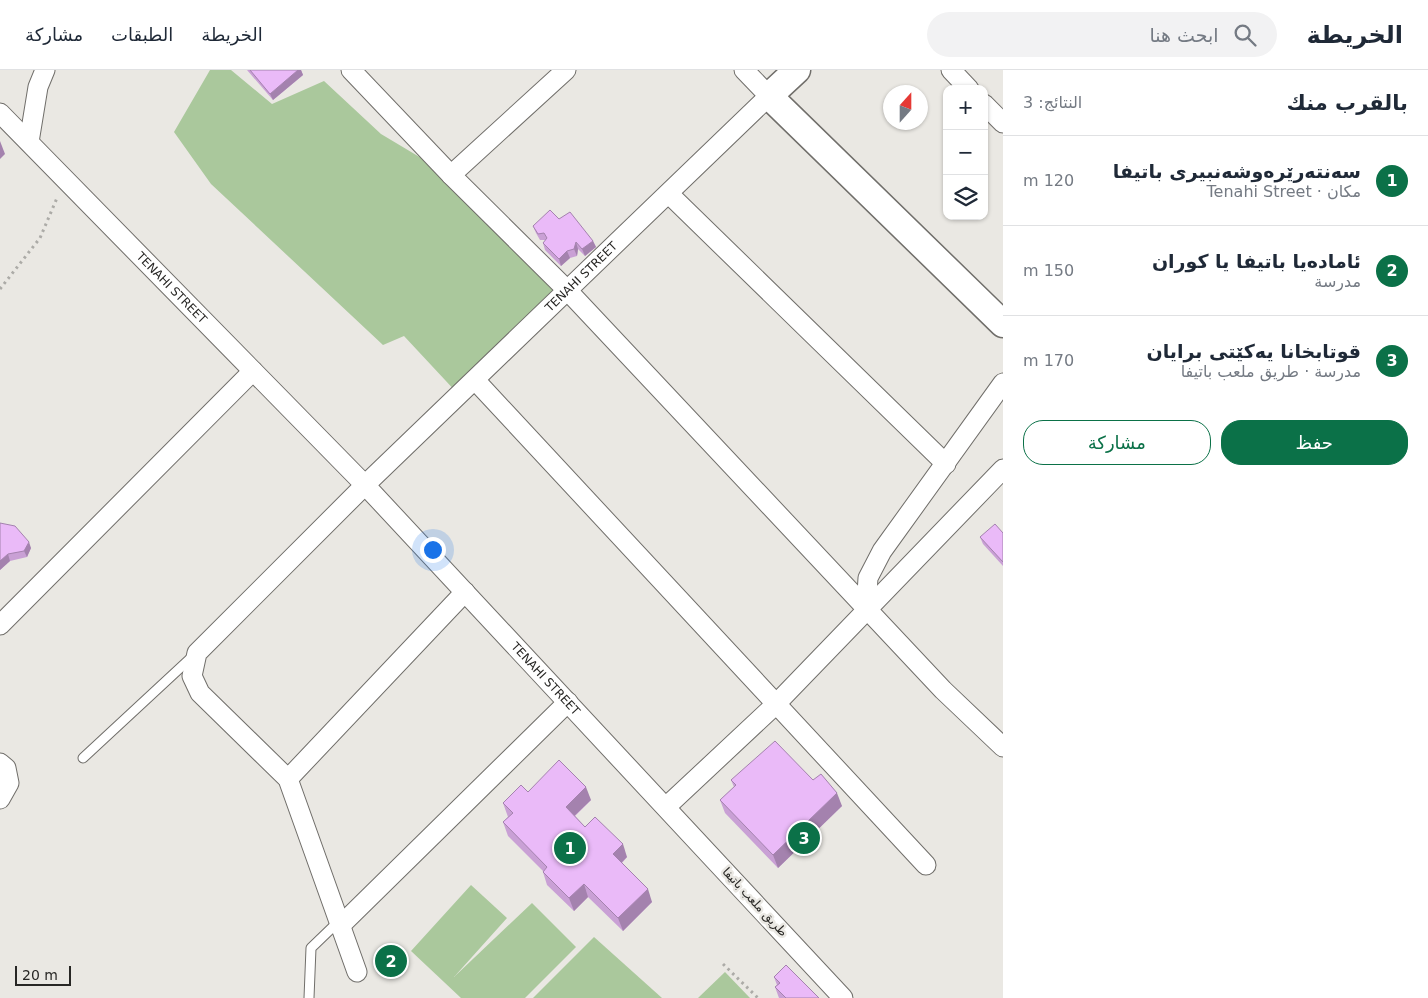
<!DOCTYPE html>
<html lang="ar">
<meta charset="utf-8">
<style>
body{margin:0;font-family:"DejaVu Sans","Noto Sans Arabic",sans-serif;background:#f2f2f3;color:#1f2937;direction:rtl}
.controls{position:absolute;right:15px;top:15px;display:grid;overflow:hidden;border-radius:10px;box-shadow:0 1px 4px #0004}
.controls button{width:45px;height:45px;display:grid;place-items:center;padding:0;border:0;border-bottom:1px solid #e0e1e3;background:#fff;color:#1f2937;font:25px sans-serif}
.compass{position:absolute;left:883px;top:15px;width:45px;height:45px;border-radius:50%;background:#fff;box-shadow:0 1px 4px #0004;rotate:21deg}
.scale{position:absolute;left:15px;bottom:12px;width:56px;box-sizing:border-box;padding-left:5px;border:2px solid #282725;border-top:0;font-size:14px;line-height:18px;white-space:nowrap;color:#282725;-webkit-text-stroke:4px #eae8e3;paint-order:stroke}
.you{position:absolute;left:432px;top:479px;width:18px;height:18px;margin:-12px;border:4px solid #fff;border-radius:50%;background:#1a73e8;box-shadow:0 0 0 8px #1a73e833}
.badge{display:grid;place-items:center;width:32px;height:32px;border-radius:50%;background:#0b7148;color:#fff;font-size:16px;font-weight:700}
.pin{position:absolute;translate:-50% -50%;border:2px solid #fff;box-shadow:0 1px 5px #0006}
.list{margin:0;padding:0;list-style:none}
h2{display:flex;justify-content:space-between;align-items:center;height:65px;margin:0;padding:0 20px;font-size:21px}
h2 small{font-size:16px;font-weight:400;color:#747a83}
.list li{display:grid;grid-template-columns:32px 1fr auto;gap:15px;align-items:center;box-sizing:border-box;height:90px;padding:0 20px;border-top:1px solid #e0e1e3}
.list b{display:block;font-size:19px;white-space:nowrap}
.list p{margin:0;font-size:16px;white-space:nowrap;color:#747a83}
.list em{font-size:16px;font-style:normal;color:#747a83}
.actions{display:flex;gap:10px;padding:15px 20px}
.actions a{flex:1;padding:11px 0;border:1px solid #0b7148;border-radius:20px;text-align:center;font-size:18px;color:#0b7148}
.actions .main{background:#0b7148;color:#fff}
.icon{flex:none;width:28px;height:28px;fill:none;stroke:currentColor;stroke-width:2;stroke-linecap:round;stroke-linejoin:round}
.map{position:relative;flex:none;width:1003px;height:928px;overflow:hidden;direction:ltr}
header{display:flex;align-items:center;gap:30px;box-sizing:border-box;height:70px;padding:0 25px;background:#fff;border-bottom:1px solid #e0e1e3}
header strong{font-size:24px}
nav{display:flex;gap:28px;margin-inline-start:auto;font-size:18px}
.search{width:350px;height:45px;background:#f2f2f3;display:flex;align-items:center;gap:12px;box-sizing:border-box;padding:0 18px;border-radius:28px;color:#747a83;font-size:19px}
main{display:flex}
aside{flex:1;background:#fff}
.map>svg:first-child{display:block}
</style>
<header>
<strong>الخريطة</strong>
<div class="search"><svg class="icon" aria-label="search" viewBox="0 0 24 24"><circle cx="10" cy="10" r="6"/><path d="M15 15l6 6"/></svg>ابحث هنا</div>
<nav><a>الخريطة</a><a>الطبقات</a><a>مشاركة</a></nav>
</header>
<main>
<aside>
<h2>بالقرب منك<small>النتائج: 3</small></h2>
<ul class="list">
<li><span class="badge">1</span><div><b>سه‌نته‌رێره‌وشه‌نبيرى باتيفا</b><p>مكان · Tenahi Street</p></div><em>120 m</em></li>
<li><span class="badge">2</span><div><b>ئامادەیا باتیفا يا كوران</b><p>مدرسة</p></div><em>150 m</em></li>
<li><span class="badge">3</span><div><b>قوتابخانا يه‌كێتى برايان</b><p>مدرسة · طريق ملعب باتيفا</p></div><em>170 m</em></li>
</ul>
<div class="actions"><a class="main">حفظ</a><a>مشاركة</a></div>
</aside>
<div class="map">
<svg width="1003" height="928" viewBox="0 0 1003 928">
<rect width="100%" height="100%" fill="#eae8e3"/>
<!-- green -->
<g fill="#aac89c">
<path d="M210 0H231L272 34 324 11 381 64 453 107 568 221 459 325 404 266 383 275 211 114 174 62Z"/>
<path d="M471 815 507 848 454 907 532 833 576 877 525 928H461L411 881Z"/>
<path d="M594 867 662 928H533Z"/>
<path d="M725 902 750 928H698Z"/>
</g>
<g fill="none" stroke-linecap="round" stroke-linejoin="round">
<!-- lane casing -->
<g stroke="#706e6a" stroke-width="11">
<g id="lane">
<path d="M83 688 193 586"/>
<path d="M309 928 311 878 338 852"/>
</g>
</g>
<!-- street casing -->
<g stroke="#706e6a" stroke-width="21">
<g id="street">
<path d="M351 0 451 105 568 221 943 620 1003 677"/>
<path d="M951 0 969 19"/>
<path d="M984 34 1003 53"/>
<path id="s1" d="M0 43 365 415 843 928"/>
<path d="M29 72 38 17 45 0"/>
<path d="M451 105 566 0"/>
<path d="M669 124 946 394"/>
<path d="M475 310 926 795"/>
<path d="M866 539 868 508 882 481 1003 313"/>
<path d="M0 555 253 301"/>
<path d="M0 693 6 698 9 713 0 729"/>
<path d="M288 709 465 522"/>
<path d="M666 737 775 635 1003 399"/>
<path d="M340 856 568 632"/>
<path id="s2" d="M357 902 288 709 200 623 192 606 197 583 365 415 769 26 744 0"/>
</g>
</g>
<!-- secondary casing -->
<g stroke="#706e6a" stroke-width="29">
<path id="secondary" d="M797 0 769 26 1003 254"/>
</g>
<!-- path -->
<g stroke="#acaba7" stroke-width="3" stroke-dasharray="2.5 4" stroke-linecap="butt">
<path d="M0 219 40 168 57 128"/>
<path d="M723 894 758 928"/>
</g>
<!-- lane -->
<use href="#lane" stroke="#fff" stroke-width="9"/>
<!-- street -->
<use href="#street" stroke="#fff" stroke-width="19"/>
<!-- secondary -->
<use href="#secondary" stroke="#fff" stroke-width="26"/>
</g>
<!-- wall -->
<g fill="#c9a0d5">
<path d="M247 0H301L303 5 273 30Z"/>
<path d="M559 149 593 171 596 177 585 186 578 179 577 186 570 188 561 196 545 180 543 173 546 170H540L536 163 533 156Z"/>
<path d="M0 453 31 478 27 487 10 491 0 500Z"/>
<path d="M1003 463V496L983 474 980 467Z"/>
<path d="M731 710H813L842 736 778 798 725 743 720 730 734 717Z"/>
<path d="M528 722 591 730 575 746 585 757 627 787 622 793 652 832 623 861 588 827 574 841 547 815 543 802V801L508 766 503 752 508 747 503 733Z"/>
<path d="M774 907 819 928H779L775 917 777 915Z"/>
</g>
<!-- shaded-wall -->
<g fill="#a482ae">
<path d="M298 0H301L303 5 273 30 270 24Z"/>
<path d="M0 71 5 84 0 89Z"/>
<path d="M593 171 596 177 585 186 582 179Z"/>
<path d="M576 172 578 179 577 186 574 179Z"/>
<path d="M567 181 570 188 561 196 559 189Z"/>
<path d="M29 472 31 478 27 487 24 481Z"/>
<path d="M8 484 10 491 0 500V491Z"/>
<path d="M586 717 591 730 570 750 566 737Z"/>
<path d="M837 723 842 736 778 798 773 785Z"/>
<path d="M623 774 627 787 617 797 613 784Z"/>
<path d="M584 814 588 827 574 841 569 828Z"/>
<path d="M648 819 652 832 623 861 618 848Z"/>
</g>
<!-- building -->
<g fill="#eabaf8" stroke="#a482ae">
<path d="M250 0H298L270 24Z"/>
<path d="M550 140 559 149 570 142 593 171 582 179 576 172 574 179 567 181 559 189 543 173 547 168 544 163 538 164 533 156Z"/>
<path d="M0 453 15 456 29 472 24 481 8 484 0 491Z"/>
<path d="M995 454 1003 463V492L980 467Z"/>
<path d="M775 671 813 710 821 704 837 723 773 785 720 730 736 715 731 710Z"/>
<path d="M559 690 586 717 566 737 585 757 595 747 623 774 613 784 648 819 618 848 584 814 569 828 543 802 547 797 503 752 513 743 503 733 521 715 528 722Z"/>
<path d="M786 895 819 928H786L775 917 780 913 774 907Z"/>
</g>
<g text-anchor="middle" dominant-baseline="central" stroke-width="5" stroke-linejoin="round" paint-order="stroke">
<!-- street labels -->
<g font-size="12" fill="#282725" stroke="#eae8e3">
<text stroke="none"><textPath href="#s2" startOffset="908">TENAHI STREET</textPath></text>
<text stroke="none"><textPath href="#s1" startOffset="245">TENAHI STREET</textPath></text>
<text stroke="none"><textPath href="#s1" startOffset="786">TENAHI STREET</textPath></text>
<text transform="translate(755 832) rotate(47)">طريق ملعب باتيفا</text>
</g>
</g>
</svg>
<div class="controls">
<button>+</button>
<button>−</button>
<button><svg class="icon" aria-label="layers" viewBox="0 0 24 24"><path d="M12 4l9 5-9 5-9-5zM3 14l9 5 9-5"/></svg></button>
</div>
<svg class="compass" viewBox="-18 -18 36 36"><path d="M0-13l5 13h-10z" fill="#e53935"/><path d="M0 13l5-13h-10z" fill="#747a83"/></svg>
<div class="scale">20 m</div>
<div class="you"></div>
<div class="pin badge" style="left:570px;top:778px">1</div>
<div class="pin badge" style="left:391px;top:891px">2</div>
<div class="pin badge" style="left:804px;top:768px">3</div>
</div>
</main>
